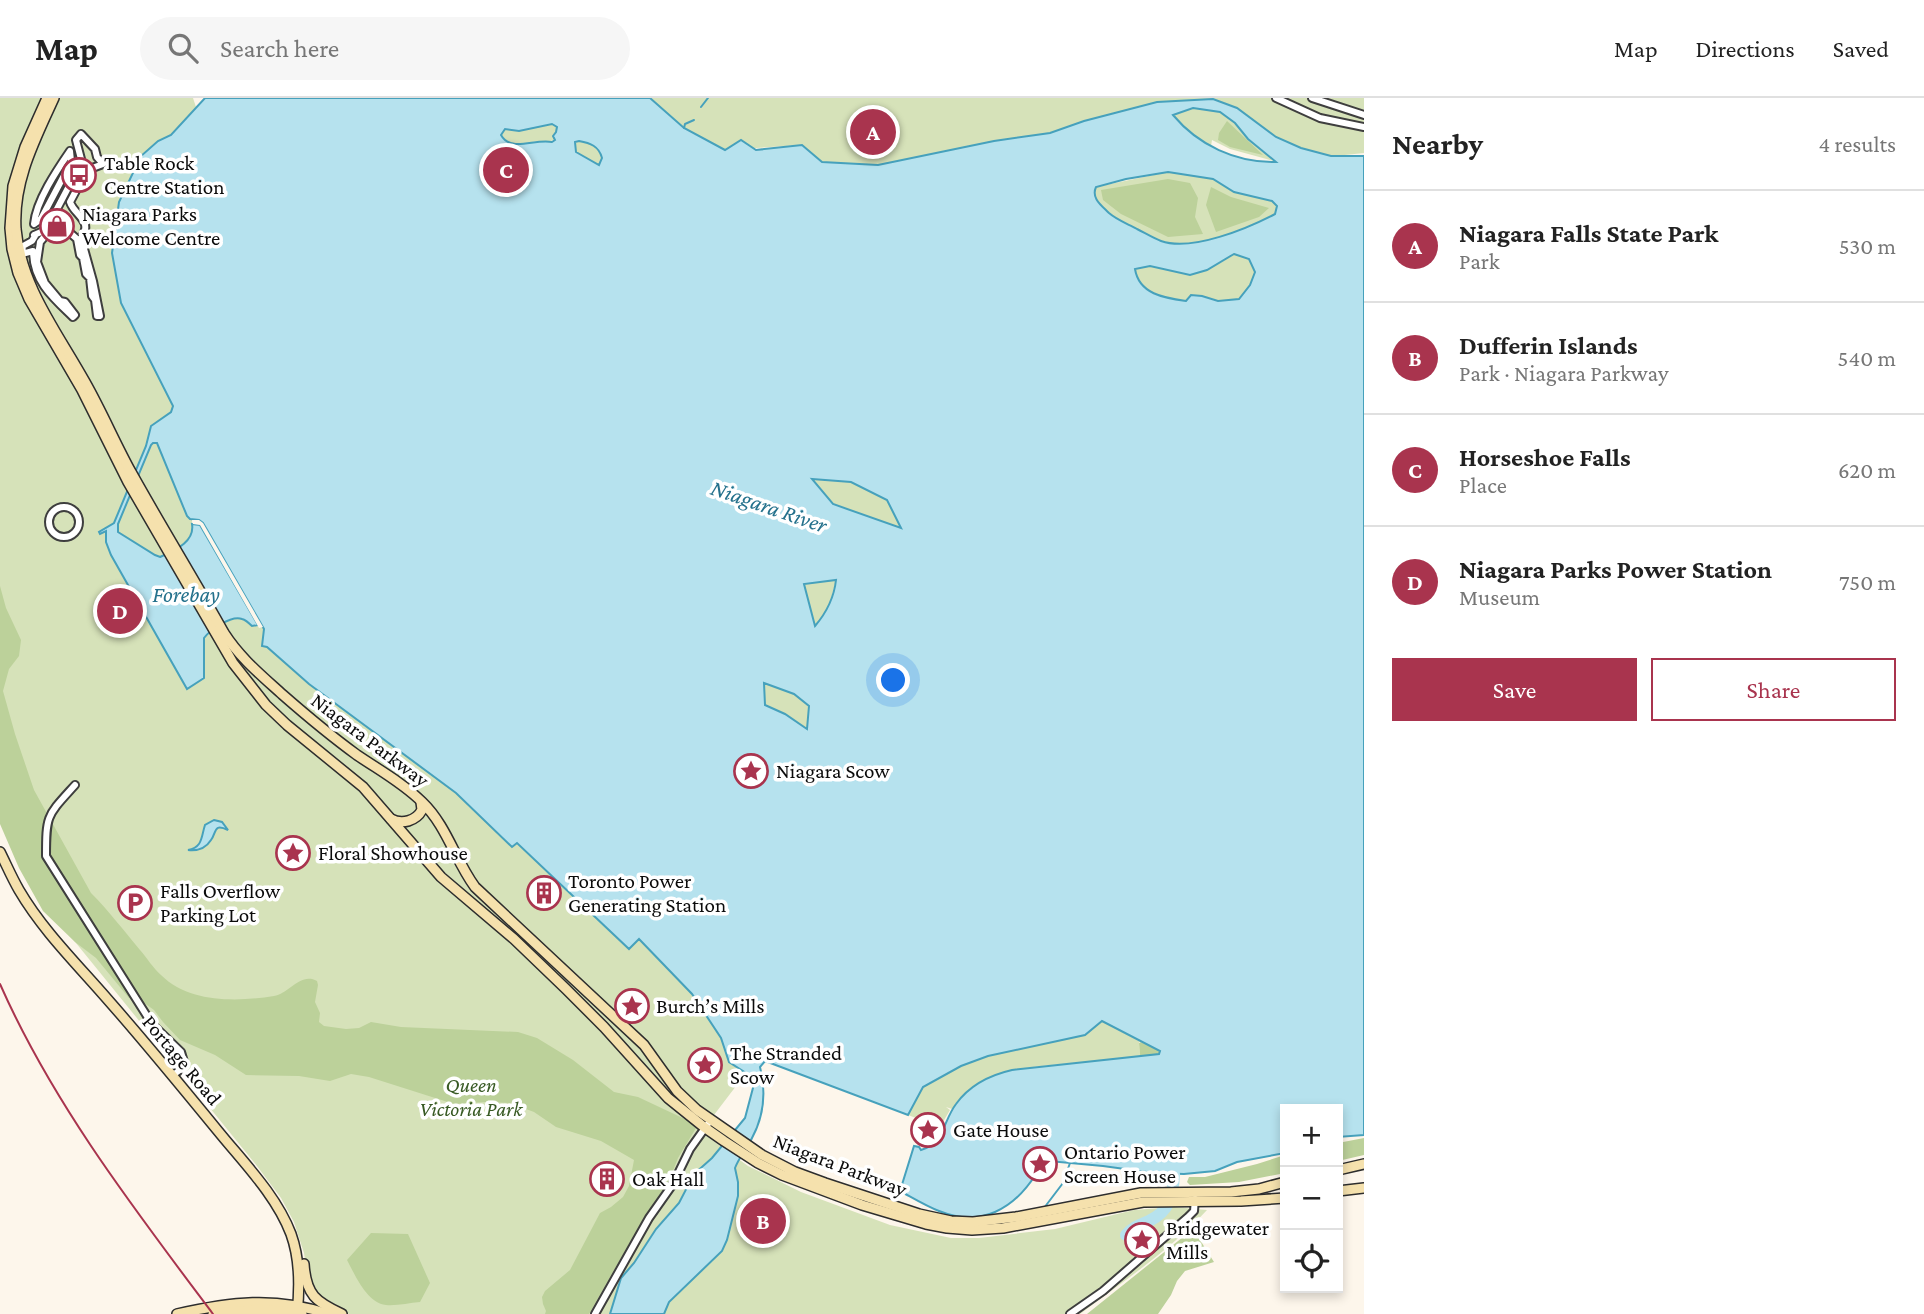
<!DOCTYPE html>
<meta charset="utf-8">
<style>
body{margin:0;font-family:"Crimson Pro",serif;background:#f6f6f6;color:#222}
.controls{position:absolute;right:21px;bottom:21px;display:grid;overflow:hidden;border-radius:0px;box-shadow:0 4px 10px #0003}
.controls button{width:63px;height:63px;display:grid;place-items:center;padding:0;border:0;border-bottom:2px solid #e0e0e0;background:#fff;color:#222;font:35px sans-serif}
.you{position:absolute;left:894px;top:583px;width:24px;height:24px;margin:-18px;border:5px solid #fff;border-radius:50%;background:#1a73e8;box-shadow:0 0 0 10px #1a73e833}
.badge{display:grid;place-items:center;width:46px;height:46px;border-radius:50%;background:#a9344e;color:#fff;font-size:23px;font-weight:700}
.pin{position:absolute;translate:-50% -50%;border:4px solid #fff;box-shadow:0 2px 7px #0006}
.list{margin:0;padding:0;list-style:none}
h2{display:flex;justify-content:space-between;align-items:center;height:91px;margin:0;padding:0 28px;font-size:30px}
h2 small{font-size:23px;font-weight:400;color:#767676}
.list li{display:grid;grid-template-columns:46px 1fr auto;gap:21px;align-items:center;box-sizing:border-box;height:112px;padding:0 28px;border-top:2px solid #e0e0e0}
.list b{display:block;font-size:26px;white-space:nowrap}
.list p{margin:0;font-size:23px;white-space:nowrap;color:#767676}
.list em{font-size:23px;font-style:normal;color:#767676}
.actions{display:flex;gap:14px;padding:21px 28px}
.actions a{flex:1;padding:16px 0;border:2px solid #a9344e;border-radius:0px;text-align:center;font-size:24px;color:#a9344e}
.actions .main{background:#a9344e;color:#fff}
.icon{flex:none;width:38px;height:38px;fill:none;stroke:currentColor;stroke-width:2;stroke-linecap:round;stroke-linejoin:round}
.map{position:relative;flex:none;width:1364px;height:1216px;overflow:hidden}
header{display:flex;align-items:center;gap:42px;box-sizing:border-box;height:98px;padding:0 35px;background:#fff;border-bottom:2px solid #e0e0e0}
header strong{font-size:33px}
nav{display:flex;gap:38px;margin-inline-start:auto;font-size:24px}
.search{width:490px;height:63px;background:#f6f6f6;display:flex;align-items:center;gap:18px;box-sizing:border-box;padding:0 24px;border-radius:38px;color:#767676;font-size:26px}
main{display:flex}
aside{flex:1;background:#fff}
.map>svg:first-child{display:block}
</style>
<header>
<strong>Map</strong>
<div class="search"><svg class="icon" aria-label="search" viewBox="0 0 24 24"><circle cx="10" cy="10" r="6"/><path d="M15 15l6 6"/></svg>Search here</div>
<nav><a>Map</a><a>Directions</a><a>Saved</a></nav>
</header>
<main>
<div class="map">
<svg width="1364" height="1216" viewBox="0 0 1364 1216">
<rect width="100%" height="100%" fill="#fdf6eb"/>
<!-- green -->
<g fill="#d6e2b9">
<path d="M0 0H193L196 9 171 37 158 43 141 58 119 104 121 205 173 308 171 314 151 328 147 344 151 347 155 345 158 346 186 415 192 422 193 436 185 445 159 459 122 438 117 432 113 433 205 578 204 540C209 532 229 519 240 520 250 522 248 531 261 526L264 532 267 549 309 586 456 695 512 749 516 745 629 850 638 840 692 896 721 940 729 964 746 975 701 1034 748 1068 801 1094 890 1127 951 1140H979L1055 1131 1134 1112 1174 1109 1207 1112C1170 1152 1124 1183 1080 1216H349L320 1201 308 1181 304 1155 294 1124 281 1100 257 1068 37 797 0 719Z"/>
<path d="M650 0H1364V55L1277 64 1230 51 1212 42 1211 48C1194 41 1184 30 1173 16L1128 12 1084 23 1049 36 994 43 878 67 822 64 802 47 725 52 684 30Z"/>
<path d="M552 26 557 29 555 42C547 44 540 42 532 44 519 46 508 50 501 36L505 31 519 33Z"/>
<path d="M579 43C592 45 606 52 599 67L575 54V45Z"/>
<path d="M1168 74 1213 81 1234 94 1272 103 1278 108 1275 116C1248 130 1192 154 1161 143 1153 140 1145 135 1137 131 1128 126 1117 122 1109 115 1101 107 1091 100 1096 89Z"/>
<path d="M1234 156 1249 161 1255 175 1250 187 1240 201 1218 203 1202 198 1186 203 1169 201 1148 193 1137 182 1135 171 1150 168 1190 177 1222 164Z"/>
<path d="M811 381 851 384 887 402 902 431 833 406Z"/>
<path d="M836 482 828 512 815 529 804 485Z"/>
<path d="M763 585 794 596 809 609 807 632 785 616 765 607Z"/>
<path d="M1102 923 1141 944H1139L1140 958C1115 961 1089 963 1064 966 1021 970 978 972 952 1011L946 1009 950 1012 940 1029 908 1017 923 989 961 968 988 958 1085 937Z"/>
</g>
<!-- forest -->
<g fill="#bcd19a">
<path d="M1227 23 1263 57 1230 49 1218 42 1219 35Z"/>
<path d="M1168 81 1190 85 1198 100 1195 119 1203 136 1168 139 1121 116 1103 102 1101 92Z"/>
<path d="M1211 89 1231 99 1269 110 1259 119 1216 134 1206 107Z"/>
<path d="M0 488 6 510 21 542 19 558 9 571 3 593 15 636 34 692 91 795C109 813 124 833 140 852 147 860 153 870 161 877 189 905 237 904 274 898 289 896 300 874 317 883L318 887 315 904 320 915 319 924 324 928 346 931 359 930 371 924 401 929 518 934 537 940 573 962 614 994 638 999 689 1023 696 1030 678 1060 669 1083 646 1116 589 1216H545L546 1213 543 1206 542 1199 545 1193 570 1172 600 1115 611 1109 623 1099 629 1088 634 1062 601 1043 556 1029 534 1014 510 1005 486 1004 454 1006 369 979 351 976 330 983 299 978 246 977 215 957 180 942 163 924 154 912 140 902 129 900 96 860 75 844 43 813 19 770 0 726Z"/>
<path d="M1141 944 1161 953 1159 956 1140 958 1139 945Z"/>
<path d="M1364 1040V1057L1338 1063V1045Z"/>
<path d="M1285 1057V1075L1239 1084 1190 1087 1187 1084 1189 1079H1205L1257 1066Z"/>
<path d="M1193 1131 1214 1164 1185 1173 1177 1183 1171 1197 1158 1216H1087Z"/>
<path d="M371 1135 408 1136 430 1185 420 1204C409 1205 396 1208 386 1207 367 1205 355 1177 347 1162Z"/>
</g>
<!-- water -->
<g fill="#b6e2ee" stroke="#46a1bc" stroke-width="2" fill-rule="evenodd">
<path d="M205 0H650L684 30 725 52 741 42 756 52 802 47 822 64 878 67 994 43 1050 35 1084 23 1157 4 1213 1 1237 10 1276 39 1301 50 1331 58H1364V1037L1338 1039V1011H1285V1055L1237 1064 1215 1073 1184 1076 1154 1075 1103 1068 1038 1062 1034 1073 1036 1076C1014 1111 981 1130 939 1113 926 1108 913 1100 900 1093L914 1048 919 1049 921 1052C944 1046 943 1023 956 1006 969 988 990 977 1012 972L1159 956 1160 953 1102 923 1085 937 988 958 961 968 923 989 908 1017 765 963 760 969C766 993 764 1018 752 1040 747 1051 739 1059 735 1070L738 1084V1098L727 1142 722 1153 669 1204 664 1216H610L621 1180 634 1165 656 1131 679 1105 694 1076 712 1060 745 1020 754 986 751 980 746 975 729 964 721 940 692 896 639 841 629 851 517 745 512 749 456 695 309 586 267 549 262 548 264 531 203 425 199 422 190 421 187 418 157 345H153L151 347 118 426V434L155 457 160 459C175 452 195 444 192 426L200 427 258 527 252 528C249 525 246 522 242 521 231 517 210 532 204 540V580L187 591 111 457 106 444V433L100 436 99 434 114 425 146 348 151 328 171 314 173 308 121 205 112 155 119 104 141 58 158 43 171 37ZM1193 10 1220 14 1235 25 1248 41 1276 64C1236 65 1198 47 1173 17ZM552 26 557 29 556 34 553 38 555 42 552 44C535 40 511 55 501 37L505 31 519 33ZM579 43C590 45 599 48 602 60L599 67 576 54 575 44ZM1168 74 1213 81 1234 94 1272 103 1277 108 1275 116C1248 130 1192 154 1161 143 1153 140 1145 135 1137 131 1128 126 1117 122 1109 115 1101 107 1091 100 1096 89L1126 81ZM1234 156 1249 161 1255 174 1250 187 1239 201 1218 203 1202 198 1191 197 1186 203C1164 200 1139 196 1135 171L1150 168 1190 177 1207 172ZM812 381 851 384 887 402 901 430 833 406ZM836 482C834 500 827 514 815 528L804 486ZM764 585 794 596 809 608 807 631 785 616 765 607Z"/>
<path d="M214 722 222 724 228 732C213 725 217 734 211 742 206 750 197 753 188 752 203 749 201 739 205 727Z"/>
</g>
<!-- pier -->
<path fill="#fdf6eb" d="M192 422H199L203 425 263 529 259 530 200 427 193 426Z"/>
<g fill="none" stroke-linecap="round" stroke-linejoin="round">
<!-- stream -->
<g stroke="#46a1bc" stroke-width="2">
<path d="M701 9 708 0"/>
<path d="M684 30 685 26 694 22"/>
<path d="M1044 1110 1063 1085 1070 1065"/>
</g>
<!-- river -->
<path stroke="#b6e2ee" stroke-width="12" d="M1126 1137C1133 1129 1140 1127 1149 1123 1170 1113 1173 1097 1174 1076"/>
<!-- street casing -->
<g stroke="#3e3e3e" stroke-width="10">
<g id="street">
<path d="M1276 0 1320 20 1364 29"/>
<path d="M1312 0 1364 17"/>
<path d="M81 36 95 51 97 59 103 66 87 72 70 104C74 117 94 123 81 140L93 183 100 218H97L95 202 92 198 90 180 86 176 83 160 80 157 77 141 69 134 56 133 45 138 40 144 37 164 45 185 60 203 65 204 75 217 73 219C53 200 33 183 33 153L22 156 23 148 32 143 35 138 34 137 41 134 48 128 79 69 81 61 76 42Z"/>
<path d="M70 53 71 63 69 68 41 121 34 126C36 103 57 72 70 53Z"/>
<circle cx="64" cy="424" r="15"/>
<path d="M75 687C47 718 46 716 46 758L152 926 181 954 184 964 181 971 172 978"/>
<path d="M595 1216 649 1120 673 1086 690 1051 710 1023"/>
<path d="M1070 1216 1103 1193 1188 1119 1194 1113 1195 1101"/>
</g>
</g>
<!-- secondary casing -->
<g stroke="#2d2d2d" stroke-width="12">
<g id="secondary">
<path d="M47 0 25 49 13 88 10 130 12 151 18 175 29 201 82 292 128 384 233 565 266 607 287 627 363 689 441 779 514 841 566 891 604 929 668 1000 704 1029 724 1043 758 1065 782 1077 862 1107 926 1126 947 1130 972 1132 1003 1130 1143 1104 1241 1103 1285 1100"/>
<path d="M54 0C35 42 13 83 16 131 21 189 58 235 85 284 102 314 115 345 131 374 161 428 194 481 224 535 240 560 261 577 283 597 307 618 331 638 357 657 379 672 403 685 422 704 447 728 455 762 475 789L644 947 677 993 697 1012 762 1057 795 1074 825 1085 919 1116 951 1123 973 1124 1016 1119 1141 1095 1231 1094 1259 1091 1285 1084"/>
<path d="M391 721C402 727 416 723 422 712L421 704"/>
<path d="M0 754C6 766 12 780 19 792 43 833 78 867 109 903 146 945 182 989 218 1033 244 1065 276 1097 291 1136 300 1161 300 1189 297 1215"/>
<path d="M1338 1072 1364 1066"/>
<path d="M1338 1093 1364 1090"/>
<path d="M304 1166C306 1197 316 1204 342 1216"/>
<path d="M177 1216C230 1204 275 1198 328 1216"/>
<path d="M213 1216C243 1211 273 1210 302 1216"/>
</g>
</g>
<!-- street -->
<use href="#street" stroke="#fff" stroke-width="6"/>
<!-- secondary -->
<use href="#secondary" stroke="#f5e1ad" stroke-width="9"/>
<!-- rail -->
<path stroke="#a9344e" stroke-width="2" d="M0 886C53 1006 135 1112 213 1216"/>
</g>
<!-- icons -->
<defs>
<g id="bus-ring" transform="scale(1.75)"><circle r="9.5" fill="#fff" stroke="#a9344e" stroke-width="1.5"/><path d="M-5-6H5V4H4V6H2V4H-2V6H-4V4H-5ZM-3.5-4V0h7V-4ZM-3.5 1.2v1.5H-2V1.2ZM2 1.2v1.5H3.5V1.2Z" fill="#a9344e"/></g>
<g id="shop-ring" transform="scale(1.75)"><circle r="9.5" fill="#fff" stroke="#a9344e" stroke-width="1.5"/><path d="M-5-2.5h2.3a2.7 3.5 0 0 1 5.4 0H5L5.5 6h-11ZM-1.5-2.5h3a1.5 2.3 0 0 0-3 0Z" fill="#a9344e"/></g>
<g id="sight-ring" transform="scale(1.75)"><circle r="9.5" fill="#fff" stroke="#a9344e" stroke-width="1.5"/><path d="M0-6L1.8-2.2L6-1.7L2.9 1.2L3.7 5.4L0 3.3L-3.7 5.4L-2.9 1.2L-6-1.7L-1.8-2.2Z" fill="#a9344e"/></g>
<g id="building-ring" transform="scale(1.75)"><circle r="9.5" fill="#fff" stroke="#a9344e" stroke-width="1.5"/><path d="M-4-6H4V6H1V3H-1V6H-4ZM-2.5-4.3h1.7v1.8h-1.7ZM.8-4.3h1.7v1.8H.8ZM-2.5-1h1.7V.8h-1.7ZM.8-1h1.7V.8H.8Z" fill="#a9344e"/></g>
<g id="parking-ring" transform="scale(1.75)"><circle r="9.5" fill="#fff" stroke="#a9344e" stroke-width="1.5"/><path d="M-3.5-5.5H1a3.5 3.5 0 0 1 0 7H-1V5.5H-3.5ZM-1-3.4V-.6H.8a1.4 1.4 0 0 0 0-2.8Z" fill="#a9344e"/></g>
</defs>
<g fill-rule="evenodd">
<use href="#bus-ring" x="79" y="77"/>
<use href="#shop-ring" x="57" y="128"/>
<use href="#sight-ring" x="751" y="673"/>
<use href="#sight-ring" x="293" y="755"/>
<use href="#building-ring" x="544" y="795"/>
<use href="#parking-ring" x="135" y="805"/>
<use href="#sight-ring" x="632" y="908"/>
<use href="#sight-ring" x="705" y="967"/>
<use href="#sight-ring" x="928" y="1032"/>
<use href="#sight-ring" x="1040" y="1066"/>
<use href="#building-ring" x="607" y="1081"/>
<use href="#sight-ring" x="1142" y="1142"/>
</g>
<g text-anchor="middle" dominant-baseline="central" stroke-width="7" stroke-linejoin="round" paint-order="stroke">
<!-- poi labels -->
<g font-size="21" fill="#0b0b0b" stroke="#fff" text-anchor="start">
<text x="104" y="65">Table Rock<tspan x="104" dy="24">Centre Station</tspan></text>
<text x="82" y="116">Niagara Parks<tspan x="82" dy="24">Welcome Centre</tspan></text>
<text x="776" y="673">Niagara Scow</text>
<text x="318" y="755">Floral Showhouse</text>
<text x="568" y="783">Toronto Power<tspan x="568" dy="24">Generating Station</tspan></text>
<text x="160" y="793">Falls Overflow<tspan x="160" dy="24">Parking Lot</tspan></text>
<text x="656" y="908">Burch’s Mills</text>
<text x="730" y="955">The Stranded<tspan x="730" dy="24">Scow</tspan></text>
<text x="953" y="1032">Gate House</text>
<text x="1064" y="1054">Ontario Power<tspan x="1064" dy="24">Screen House</tspan></text>
<text x="632" y="1081">Oak Hall</text>
<text x="1166" y="1130">Bridgewater<tspan x="1166" dy="24">Mills</tspan></text>
</g>
<!-- street labels -->
<g font-size="21" fill="#0b0b0b" stroke="#fff">
<text transform="translate(370 642) rotate(37)">Niagara Parkway</text>
<text transform="translate(182 962) rotate(50)">Portage Road</text>
<text transform="translate(840 1067) rotate(21)">Niagara Parkway</text>
</g>
<!-- park labels -->
<g font-size="21" font-style="italic" fill="#385a24" stroke="#fff">
<text x="471" y="987">Queen<tspan x="471" dy="24">Victoria Park</tspan></text>
</g>
<!-- water labels -->
<g font-size="23" font-style="italic" fill="#24718c" stroke="#fff">
<text transform="translate(769 408) rotate(19)">Niagara River</text>
<text x="186" y="496">Forebay</text>
</g>
</g>
</svg>
<div class="controls">
<button>+</button>
<button>−</button>
<button><svg class="icon" aria-label="locate" viewBox="0 0 24 24"><circle cx="12" cy="12" r="6"/><path d="M12 2v4M12 18v4M2 12h4M18 12h4"/></svg></button>
</div>
<div class="you"></div>
<div class="pin badge" style="left:873px;top:34px">A</div>
<div class="pin badge" style="left:763px;top:1123px">B</div>
<div class="pin badge" style="left:506px;top:72px">C</div>
<div class="pin badge" style="left:120px;top:513px">D</div>
</div>
<aside>
<h2>Nearby<small>4 results</small></h2>
<ul class="list">
<li><span class="badge">A</span><div><b>Niagara Falls State Park</b><p>Park</p></div><em>530 m</em></li>
<li><span class="badge">B</span><div><b>Dufferin Islands</b><p>Park · Niagara Parkway</p></div><em>540 m</em></li>
<li><span class="badge">C</span><div><b>Horseshoe Falls</b><p>Place</p></div><em>620 m</em></li>
<li><span class="badge">D</span><div><b>Niagara Parks Power Station</b><p>Museum</p></div><em>750 m</em></li>
</ul>
<div class="actions"><a class="main">Save</a><a>Share</a></div>
</aside>
</main>
